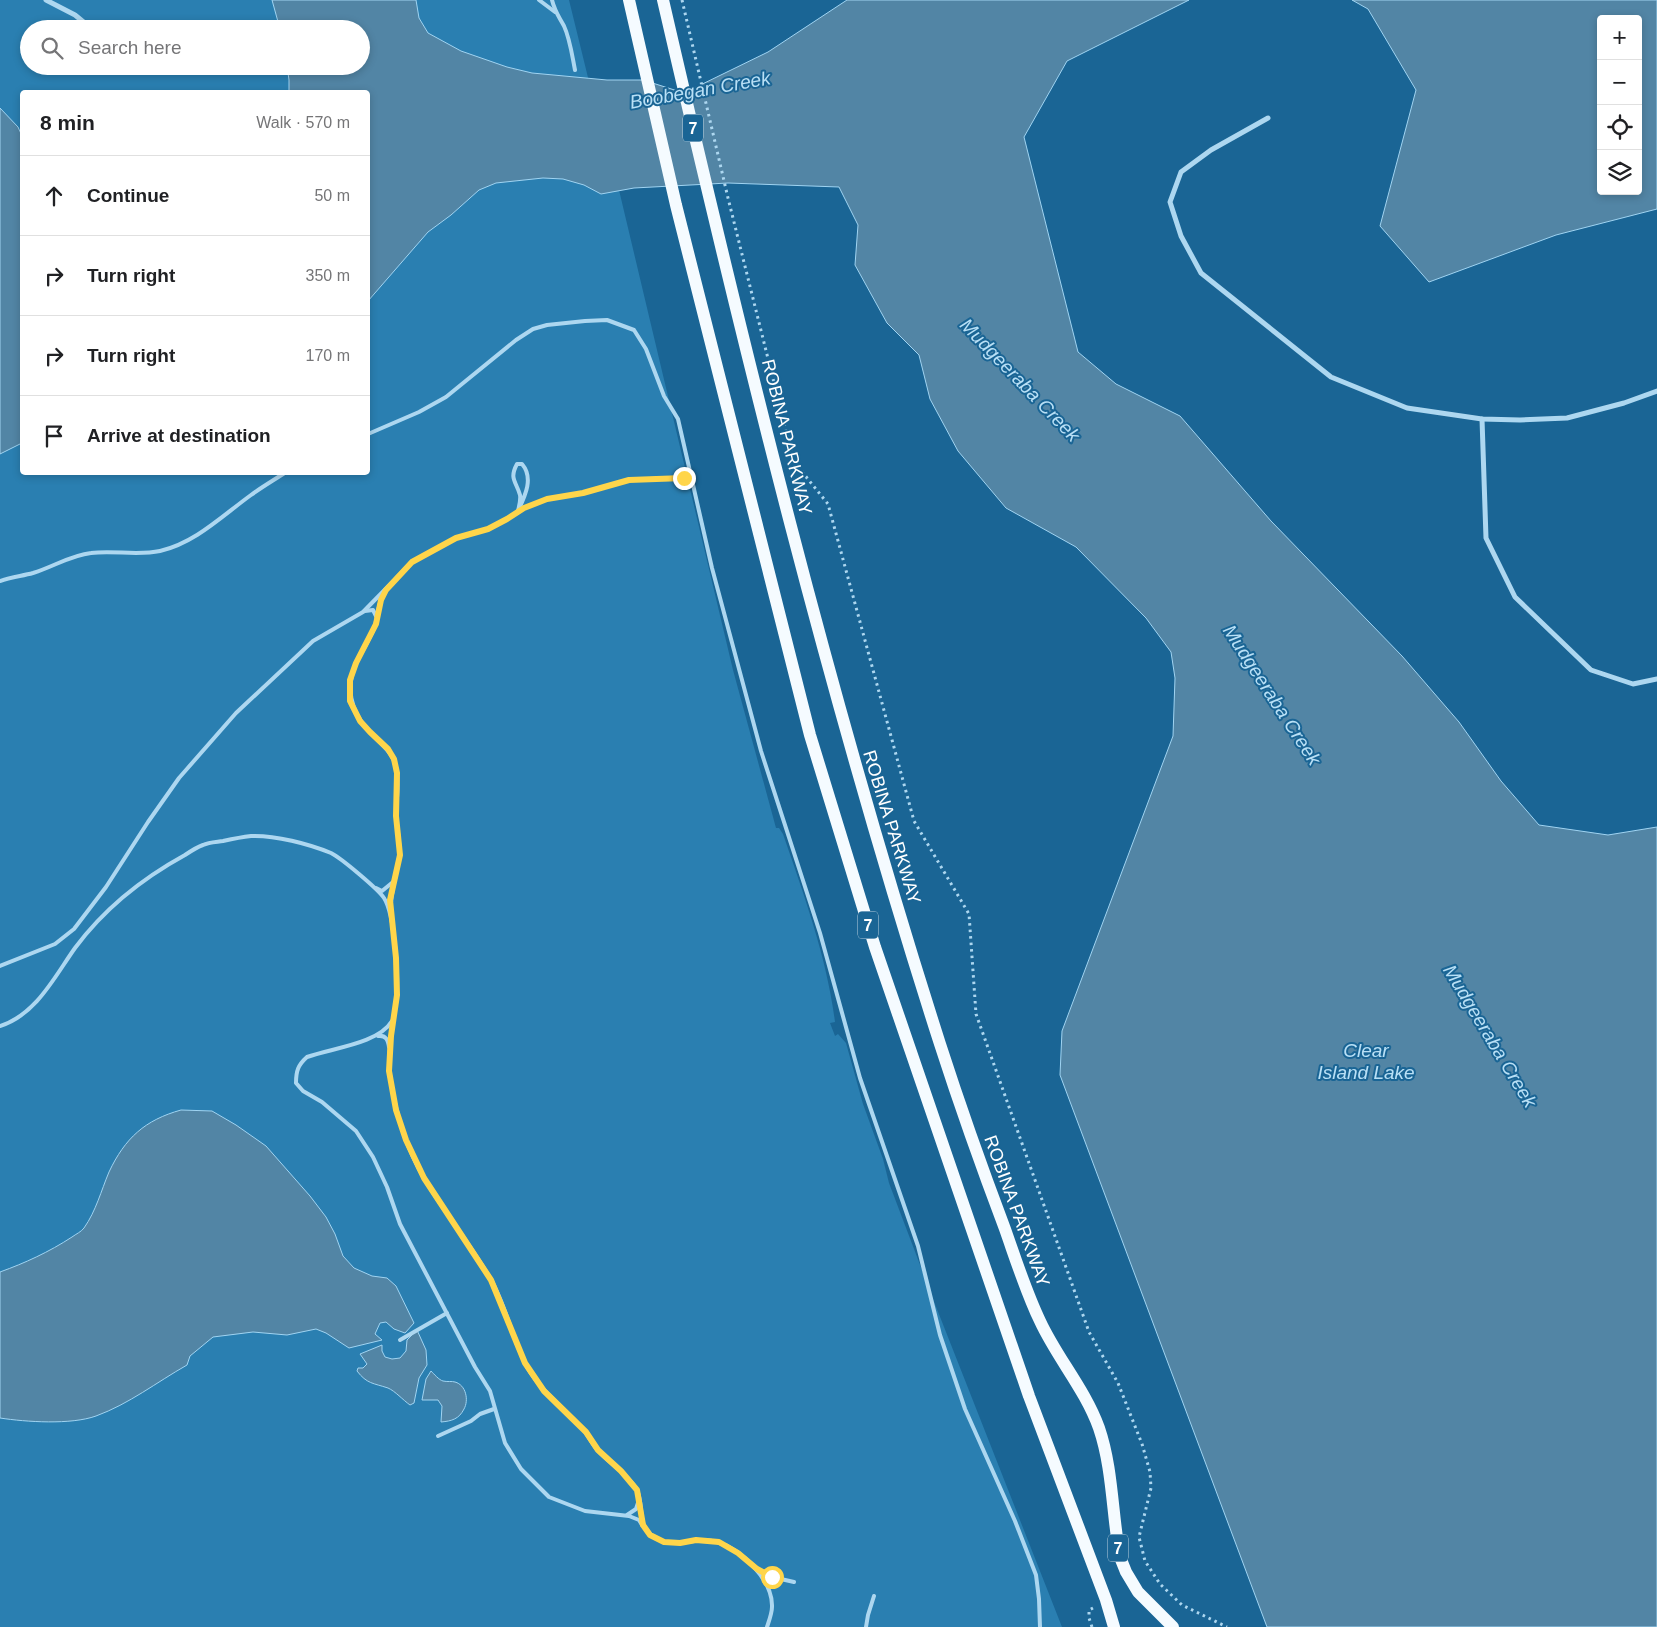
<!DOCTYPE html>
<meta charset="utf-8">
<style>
body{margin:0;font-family:Helvetica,sans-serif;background:#f6f6f6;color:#202124}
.controls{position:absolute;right:15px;top:15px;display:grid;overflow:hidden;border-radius:5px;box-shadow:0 2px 8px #0003}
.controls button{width:45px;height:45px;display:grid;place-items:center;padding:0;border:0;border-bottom:1px solid #e0e0e0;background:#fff;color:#202124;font:25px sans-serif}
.stop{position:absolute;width:15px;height:15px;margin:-11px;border:4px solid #ffd54a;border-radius:50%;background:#fff}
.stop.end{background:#ffd54a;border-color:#fff;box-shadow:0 1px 5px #0008}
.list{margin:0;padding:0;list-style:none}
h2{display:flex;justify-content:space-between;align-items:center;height:65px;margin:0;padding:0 20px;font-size:21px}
h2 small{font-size:16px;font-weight:400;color:#757577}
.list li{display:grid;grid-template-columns:32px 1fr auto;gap:15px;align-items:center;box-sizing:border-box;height:80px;padding:0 20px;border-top:1px solid #e0e0e0}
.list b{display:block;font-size:19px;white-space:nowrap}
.list em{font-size:16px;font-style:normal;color:#757577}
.icon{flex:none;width:28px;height:28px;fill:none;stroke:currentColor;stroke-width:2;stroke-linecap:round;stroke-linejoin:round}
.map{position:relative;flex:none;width:1657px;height:1627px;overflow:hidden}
.search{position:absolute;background:#fff;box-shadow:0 2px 8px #0003;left:20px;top:20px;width:350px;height:55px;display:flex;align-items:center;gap:12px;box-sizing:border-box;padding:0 18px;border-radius:28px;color:#757577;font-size:19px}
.panel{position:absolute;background:#fff;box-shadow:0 2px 8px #0003;left:20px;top:90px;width:350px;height:385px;border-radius:5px}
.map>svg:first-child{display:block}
</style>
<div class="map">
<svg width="1657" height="1627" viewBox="0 0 1657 1627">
<rect width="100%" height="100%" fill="#1a6595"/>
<!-- green -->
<path fill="#2a7fb1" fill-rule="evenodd" d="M0 0H569L594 102 619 190 733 670 776 828H779L783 834C804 895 827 958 835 1022L830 1023 835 1036 838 1034 846 1043 863 1104 883 1159 889 1183 933 1299 1062 1627H0ZM29 29H361V66H29ZM22 92H368V472H22Z"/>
<!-- water -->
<g fill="#5285a5" stroke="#a0d4f2" fill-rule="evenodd">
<path d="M272 0H416L419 18 428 33 461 51 507 67 532 73 607 80H643L684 93 768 52 847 0H1189L1067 61 1024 137 1078 352 1116 384 1180 416 1271 521 1402 656 1459 722 1501 781 1539 825 1608 835 1657 827V1627H1267L1060 1075 1062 1031 1173 736 1175 678 1171 652 1146 618 1076 547 1006 508 958 451 930 399 919 355 887 323 855 265 858 225 839 187 728 183 634 188 601 194 584 185 563 179 543 178 496 183 479 190 451 215 428 232 368 301V92H289V80L287 66H361V29H280Z"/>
<path d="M1352 0H1657V209L1556 235 1429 282 1380 226 1416 90 1368 9ZM1601 19H1638V191H1601Z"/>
<path d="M0 108 18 127 22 136V443L0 454Z"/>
<path d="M181 1110 212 1111 236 1125 266 1146 310 1196 326 1217 335 1234 343 1256 354 1268 372 1276 387 1278 396 1286 414 1323 405 1333 394 1329 386 1322 380 1323 375 1334 382 1340 349 1348 326 1333 316 1329 287 1335 253 1332 213 1337 190 1356 187 1365C157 1382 129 1404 96 1416 71 1425 26 1422 0 1418V1272C25 1263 49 1252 72 1237 76 1234 81 1232 84 1228 96 1211 101 1191 109 1172 125 1138 145 1120 181 1110Z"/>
<path d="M417 1330 426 1350 427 1365 419 1378 414 1403 410 1405C403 1400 395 1391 388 1388 373 1383 367 1384 357 1371L358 1368H363L367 1364 360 1354 382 1345V1351L385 1357 392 1359 400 1358 406 1351 407 1340Z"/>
<path d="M431 1371C434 1374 439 1380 443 1381 447 1382 452 1381 455 1382 466 1385 469 1400 464 1409 459 1419 452 1421 441 1422L442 1406 438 1400H422L426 1379Z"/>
</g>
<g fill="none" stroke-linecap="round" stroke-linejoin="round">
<!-- path -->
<g stroke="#add7f0" stroke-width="3" stroke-dasharray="2.5 4" stroke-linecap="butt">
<path d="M682 0 728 198 793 459 803 473 828 504 914 821 969 914 976 1014 1089 1332 1118 1383 1142 1444 1150 1472 1151 1488 1139 1537 1145 1561 1160 1584 1182 1605 1227 1627"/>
<path d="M1092 1627 1089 1618V1610L1093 1608"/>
</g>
<!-- lane -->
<g stroke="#add7f0" stroke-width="4">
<path d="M539 0 555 12"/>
<path d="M552 0C555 12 558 15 564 26 570 39 572 55 575 70"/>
<path d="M368 434 419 412 446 397 516 340 533 329 547 325 585 321 607 320 634 330 646 349 664 396 678 419 712 568 761 751 820 933 860 1078 918 1246 940 1335 965 1409 1015 1521 1036 1575 1039 1599 1040 1627"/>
<path d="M517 464H522C534 478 525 496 518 511 519 506 521 500 520 495 516 481 509 479 517 464Z"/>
<path d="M0 581C11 577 22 576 33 573 53 567 71 555 91 553 114 550 137 556 160 551 195 543 222 516 251 495 262 487 274 480 286 472"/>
<path d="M383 595C377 606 378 620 373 631 368 642 362 651 357 662 345 686 350 711 369 731 382 746 395 752 397 774 399 788 396 802 396 816 397 830 401 844 399 858 397 877 389 894 391 914"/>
<path d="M365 611 373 610 376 616"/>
<path d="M376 888 382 891 393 882"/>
<path d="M0 966 55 944 74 929 106 887 148 822 179 778 236 713 313 641 363 612 412 562 456 538 488 529 507 519 524 508 547 499 583 493 629 480 691 477"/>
<path d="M392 1021C378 1044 332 1048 307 1057 298 1065 296 1071 296 1083L303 1091 322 1102 356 1131 373 1157 387 1187 400 1224 475 1367 490 1391 505 1443 521 1469 549 1497 585 1511 629 1516 639 1520 642 1525"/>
<path d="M0 1026C36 1015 55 976 75 948 104 909 143 878 185 855 191 851 197 847 203 845 209 842 217 842 223 841 232 839 242 837 251 836 275 835 309 844 331 853 341 858 378 889 384 898 395 915 399 980 396 1000 393 1024 387 1051 390 1075 395 1112 406 1148 425 1180 445 1213 470 1244 490 1278 505 1303 511 1334 524 1361 536 1388 563 1406 582 1428 588 1435 592 1444 598 1451 609 1463 629 1475 637 1490 644 1505 637 1523 651 1535 671 1552 695 1535 717 1542 741 1549 773 1580 772 1607 772 1613 769 1621 767 1627"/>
<path d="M378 1036C386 1035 388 1040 389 1047"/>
<path d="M400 1340 447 1313"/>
<path d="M438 1436 471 1421 480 1414 494 1409"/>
<path d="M627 1515 636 1509 638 1503"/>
<path d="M759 1570 772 1577 794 1582"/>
<path d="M866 1627 868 1615 874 1596"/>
</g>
<!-- street -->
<g stroke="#add7f0" stroke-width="5">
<path d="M46 0 75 15 92 29"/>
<path d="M131 66 132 68"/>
<path d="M1268 118 1211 150 1181 172 1170 202 1181 236 1201 273 1331 377 1407 408 1482 419 1520 420 1567 418 1624 403 1657 391"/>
<path d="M1482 419 1486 538 1515 597 1591 670 1633 684 1657 679"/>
</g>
<!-- primary -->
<g stroke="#f5fbff" stroke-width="12">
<path d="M629 0 676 205 810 735 875 947 1029 1396 1106 1600 1114 1627"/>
<path d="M663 0C744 351 830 701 940 1044 960 1106 982 1168 1005 1229 1016 1260 1026 1292 1040 1321 1057 1358 1085 1389 1099 1428 1113 1469 1112 1515 1120 1557L1126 1572 1138 1592 1173 1627"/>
</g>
</g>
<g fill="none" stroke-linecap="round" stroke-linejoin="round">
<!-- route -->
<path stroke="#ffd54a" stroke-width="6" d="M684 478 629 480 583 493 547 499 524 508 507 519 488 529 456 538 412 562 386 590 381 600 376 624 356 663 350 680V701L360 721 370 732 388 749 394 759 397 773 396 816 400 855 390 900 396 958 397 995 391 1036 389 1071 396 1110 406 1140 424 1178 491 1280 525 1363 544 1391 586 1432 598 1450 621 1471 637 1490 643 1525 650 1535 664 1542 680 1543 696 1540 719 1542 738 1553 757 1569 772 1577"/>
</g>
<g text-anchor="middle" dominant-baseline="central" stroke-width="4" stroke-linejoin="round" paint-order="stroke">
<!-- shield labels -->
<g fill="#1a6595" stroke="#bad1df" stroke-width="1">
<rect x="683" y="114.5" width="20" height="27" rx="4"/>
<rect x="858" y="911.5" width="20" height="27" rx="4"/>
<rect x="1108" y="1534.5" width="20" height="27" rx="4"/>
</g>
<g font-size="16" font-weight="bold" fill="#fff">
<text x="693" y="128">7</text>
<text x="868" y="925">7</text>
<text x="1118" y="1548">7</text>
</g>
<!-- street labels -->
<g font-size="18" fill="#fff" stroke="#1a6595">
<text transform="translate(787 437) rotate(76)">ROBINA PARKWAY</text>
<text transform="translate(892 827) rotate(73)">ROBINA PARKWAY</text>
<text transform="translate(1017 1211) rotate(70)">ROBINA PARKWAY</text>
</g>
<!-- water labels -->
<g font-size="19" font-style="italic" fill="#b9e0f6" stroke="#1a6595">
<text transform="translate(700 90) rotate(-10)">Boobegan Creek</text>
<text transform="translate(1020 380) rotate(46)">Mudgeeraba Creek</text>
<text transform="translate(1272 695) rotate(57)">Mudgeeraba Creek</text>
<text transform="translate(1490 1036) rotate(59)">Mudgeeraba Creek</text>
<text x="1366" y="1050">Clear<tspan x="1366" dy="22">Island Lake</tspan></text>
</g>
</g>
</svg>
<div class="controls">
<button>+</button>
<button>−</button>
<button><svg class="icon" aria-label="locate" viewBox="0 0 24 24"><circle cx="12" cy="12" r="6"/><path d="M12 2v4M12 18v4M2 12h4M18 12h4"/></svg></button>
<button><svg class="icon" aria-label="layers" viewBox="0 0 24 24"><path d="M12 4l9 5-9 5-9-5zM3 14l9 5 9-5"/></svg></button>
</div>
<div class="stop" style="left:772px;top:1577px"></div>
<div class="stop end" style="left:684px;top:478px"></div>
<div class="search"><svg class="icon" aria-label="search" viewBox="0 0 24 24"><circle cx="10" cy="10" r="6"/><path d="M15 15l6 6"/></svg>Search here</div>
<section class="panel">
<h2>8 min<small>Walk · 570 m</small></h2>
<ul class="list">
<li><svg class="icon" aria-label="ahead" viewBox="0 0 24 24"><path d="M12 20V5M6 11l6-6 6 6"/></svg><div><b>Continue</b></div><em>50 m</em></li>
<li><svg class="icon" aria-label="right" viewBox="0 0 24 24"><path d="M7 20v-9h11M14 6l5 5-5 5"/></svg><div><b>Turn right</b></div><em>350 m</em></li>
<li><svg class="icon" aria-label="right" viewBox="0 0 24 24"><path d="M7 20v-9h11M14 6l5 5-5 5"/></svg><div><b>Turn right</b></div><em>170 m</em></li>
<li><svg class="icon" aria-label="arrive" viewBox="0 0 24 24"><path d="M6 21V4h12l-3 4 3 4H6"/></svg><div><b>Arrive at destination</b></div></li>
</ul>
</section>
</div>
